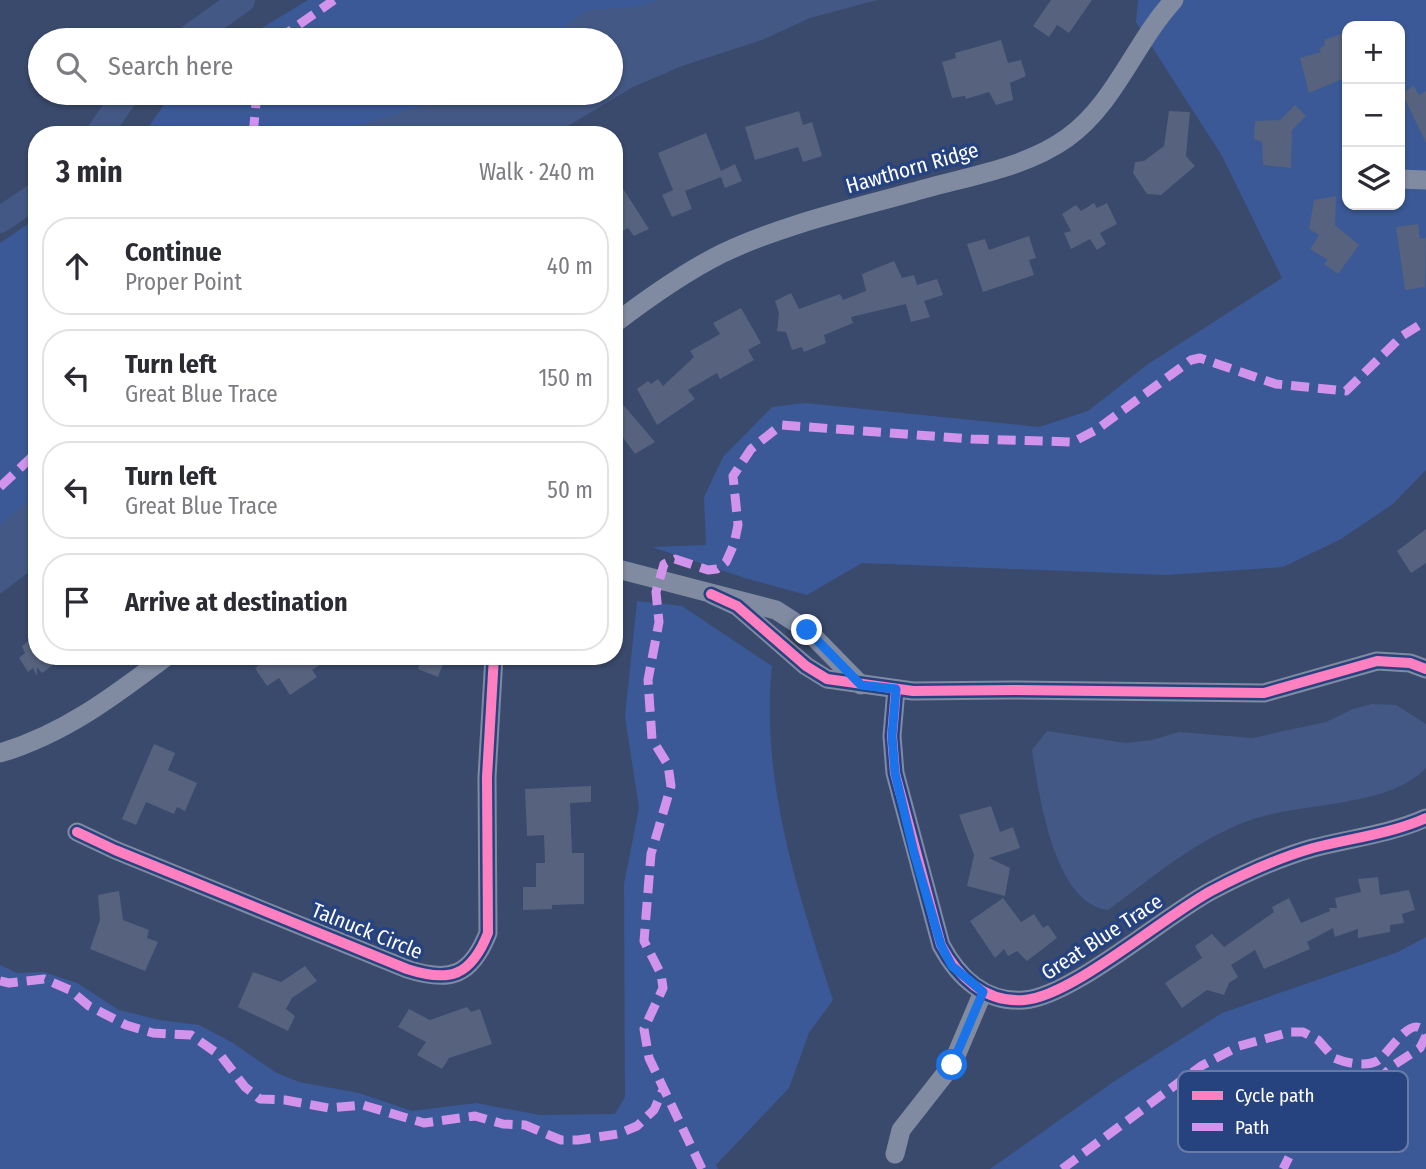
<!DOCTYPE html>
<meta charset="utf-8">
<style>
body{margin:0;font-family:"Fira Sans Condensed",sans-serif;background:#f7f7f7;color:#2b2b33}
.controls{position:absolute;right:21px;top:21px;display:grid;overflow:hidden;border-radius:14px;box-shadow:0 2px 5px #0004}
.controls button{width:63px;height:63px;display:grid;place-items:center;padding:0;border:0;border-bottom:2px solid #e1e1e2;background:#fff;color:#2b2b33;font:35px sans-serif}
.stop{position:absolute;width:21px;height:21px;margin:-16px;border:5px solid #1a73e8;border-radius:50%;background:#fff}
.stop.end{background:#1a73e8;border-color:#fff;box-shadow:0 2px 7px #0008}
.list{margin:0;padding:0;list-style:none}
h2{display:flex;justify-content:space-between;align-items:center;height:91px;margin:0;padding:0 28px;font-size:30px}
h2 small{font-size:23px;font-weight:400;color:#7c7c81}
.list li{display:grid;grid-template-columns:46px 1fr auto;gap:21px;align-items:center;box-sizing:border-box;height:98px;margin:0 14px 14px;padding:0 14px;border:2px solid #e1e1e2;border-radius:28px}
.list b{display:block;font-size:26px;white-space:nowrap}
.list p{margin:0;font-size:23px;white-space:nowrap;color:#7c7c81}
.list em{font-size:23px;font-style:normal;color:#7c7c81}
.icon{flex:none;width:38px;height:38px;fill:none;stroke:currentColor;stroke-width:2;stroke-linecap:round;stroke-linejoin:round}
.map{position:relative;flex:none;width:1426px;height:1169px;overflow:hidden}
.search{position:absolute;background:#fff;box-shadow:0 2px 5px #0004;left:28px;top:28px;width:595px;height:77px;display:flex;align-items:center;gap:18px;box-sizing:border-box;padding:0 24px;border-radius:38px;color:#7c7c81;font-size:26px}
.panel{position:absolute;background:#fff;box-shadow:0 2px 5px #0004;left:28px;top:126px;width:595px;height:539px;border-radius:28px}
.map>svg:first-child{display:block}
</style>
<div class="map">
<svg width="1426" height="1169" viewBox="0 0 1426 1169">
<rect width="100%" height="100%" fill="#3a4a6c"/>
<!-- green -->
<g fill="#3b5996" fill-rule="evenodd">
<path d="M308 0H849L611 40H242Z"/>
<path d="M1138 0H1426V470L1393 504 1341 539 1283 567 1167 575 862 563 807 595 748 579 652 547 706 545 704 497 723 457 772 407 805 403 1039 427 1088 411 1148 364 1282 278 1222 156 1136 22ZM1347 26H1400V205H1347Z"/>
<path d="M172 93H596L528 135H143Z"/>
<path d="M37 218V526L0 548V243Z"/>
<path d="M637 601 682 606 772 666C760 780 798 893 833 1000L809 1033 789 1088 716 1165 718 1169H0V965L17 973 43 972 77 983 119 1010 159 1020 199 1025 233 1043 275 1072 299 1082 359 1093 412 1111 476 1103 540 1115 615 1114 625 1097 624 884 639 808 625 717Z"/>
<path d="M1426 937V1169H990L1116 1080 1222 1013 1398 952Z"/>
</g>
<!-- water -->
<g fill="#435884">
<path d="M661 0H877L810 18 762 40 682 66 633 87 553 135H329L462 93H611V40H542L589 10 637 7Z"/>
<path d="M37 494V566L0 594V525Z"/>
<path d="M1372 704 1396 705 1426 724V768C1387 809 1301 801 1248 821 1197 839 1152 878 1108 910 1054 904 1039 795 1032 750L1047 731 1126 743 1152 740 1179 732 1252 738 1326 722 1353 709Z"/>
</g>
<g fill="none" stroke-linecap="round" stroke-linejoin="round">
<!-- river -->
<g stroke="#435884" stroke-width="26">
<path d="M186 40 242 0"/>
<path d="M98 135 127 93"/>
<path d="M0 220 37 195"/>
</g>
</g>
<!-- building -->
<g fill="#56627e">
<path d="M1051 0H1092L1069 33 1057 25 1049 37 1033 26Z"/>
<path d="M1347 32V77L1309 93 1300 58 1321 52 1319 49 1325 45 1324 40Z"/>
<path d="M1001 40 1008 63 1021 60 1026 76 1010 83 1013 100 996 105 989 92 966 99 965 96 952 98 942 62 956 58 955 53Z"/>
<path d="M1414 86 1419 95 1426 91V143L1402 93Z"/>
<path d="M1295 105 1306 116 1292 130 1291 168 1263 165 1262 142 1254 139 1255 121 1280 120Z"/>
<path d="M799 111 803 125 812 122 822 156 803 162 798 147 755 160 745 127Z"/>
<path d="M1169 111 1190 112 1186 156 1195 166 1161 195 1147 194 1133 173 1135 162 1144 161 1164 146Z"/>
<path d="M706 133 721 171 735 164 742 181 725 188 721 177 685 191 692 209 672 217 662 195 673 190 658 153Z"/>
<path d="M622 187 649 229 634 236 628 228 614 236V192Z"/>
<path d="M1336 196 1335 225 1359 245 1338 274 1324 264 1328 260 1310 249 1319 235 1309 229 1314 200Z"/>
<path d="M1094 203 1097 208 1107 203 1117 224 1100 233 1106 244 1097 250 1090 239 1071 249 1064 233 1071 231 1062 214 1076 205 1081 211Z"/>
<path d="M1418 224 1420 239 1426 238 1425 287 1405 290 1396 227Z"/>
<path d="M1029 236 1036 258 1029 260 1034 275 983 292 967 244 985 239 989 250Z"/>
<path d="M894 261 902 278 914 275 917 285 937 279 943 295 924 301 930 317 911 322 906 304 851 317 853 323 824 335 826 343 804 352 802 347 792 350 786 332 777 331 779 313 775 301 791 293 799 309 840 294 843 300 866 291 862 274Z"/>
<path d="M741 308 761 343 748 350 754 360 720 379 717 373 688 390 695 399 657 425 637 389 648 381 651 384 658 379 663 386 694 357 690 351 720 334 713 323Z"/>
<path d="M614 394 655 442 635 454 614 425Z"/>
<path d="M1426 529V563L1411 573 1397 551Z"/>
<path d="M37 635V656H65L42 673 37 667V676L33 668 28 672 19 658 25 653 22 646Z"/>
<path d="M271 656H315L321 664 312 670 317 677 290 695 279 678 267 686 255 668Z"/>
<path d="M422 656H446L438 677 418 669Z"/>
<path d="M154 744 175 753 168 770 197 783 185 811 177 807 174 814 146 802 136 825 122 819Z"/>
<path d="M591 786V802L570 803 572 853H584V904L552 905V909L523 910V887H536V863H545L544 835 527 836 525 789Z"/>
<path d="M991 806 1000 832 1013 827 1020 848 989 858 1010 868 1005 896 967 886 974 855 959 815Z"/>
<path d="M1378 877 1380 895 1409 890 1415 910 1402 914 1404 923 1390 925V932L1358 938V929L1335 937 1333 928 1307 942 1310 949 1264 969 1255 950 1231 965 1238 977 1229 983 1224 995 1207 990 1182 1008 1165 983 1202 958 1195 946 1212 934 1224 947 1274 912 1272 907 1289 898 1301 923 1330 911 1329 908H1337L1335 898 1361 892 1358 879Z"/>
<path d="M119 891 123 920 149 930 147 938 158 942 145 971 90 949 100 920 98 895Z"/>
<path d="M1003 898 1021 922 1034 914 1043 928 1048 925 1057 938 1027 961 1017 951 1008 956 1004 949 995 958 970 921Z"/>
<path d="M305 966 317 981 292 998 286 1009 295 1016 288 1031 238 1007 253 972 281 982Z"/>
<path d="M467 1007 471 1012 480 1009 492 1044 449 1058 442 1069 417 1055 426 1042 398 1027 409 1009 430 1020Z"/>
</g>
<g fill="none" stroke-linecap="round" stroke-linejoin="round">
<!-- minor -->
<g stroke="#808ba2" stroke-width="19">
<path d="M1400 179 1426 180"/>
<path d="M614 324C648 298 683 273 721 254 782 225 848 210 913 192 963 177 1024 169 1067 138 1115 104 1135 42 1174 0"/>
<path d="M614 568 776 610 807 630 861 685"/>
<path d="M711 594 737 606 806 666 827 679 913 691 1014 690 1264 693 1377 661 1410 663 1426 669"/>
<path d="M896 689 892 736 895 773 941 945C958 977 985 1003 1024 1000 1071 997 1163 917 1211 891 1243 874 1278 858 1313 848 1352 838 1390 834 1426 818"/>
<path d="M0 753C64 734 114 696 167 656"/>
<path d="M77 832 115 850 407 969C450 983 471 976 488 933L487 777 494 656"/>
<path d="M895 1154 901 1130 952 1065 983 992"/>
</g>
<!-- quiet -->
<g stroke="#d193ec" stroke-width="9" stroke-dasharray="18 9" stroke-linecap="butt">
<path d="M277 40 334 0"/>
<path d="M253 135 257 93"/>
<path d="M0 487 37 452"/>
<path d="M0 981 9 983 44 979 70 990 89 1006 126 1025 153 1033 191 1035 221 1056 245 1087 260 1099 285 1100 329 1108 363 1105 424 1123 475 1116 503 1124 525 1125 561 1140H578L618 1134 637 1126 654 1110 663 1090"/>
<path d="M702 1169 649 1058 644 1029 663 988 661 974 644 941 651 854 671 786 668 765 652 739 648 680 659 622 656 592 664 564 675 559 708 570 717 569 726 562 734 544 738 525 733 476 751 449 781 425 972 439 1073 442 1096 430 1191 360 1200 358 1276 384 1346 391 1402 336 1426 321"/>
<path d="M1062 1169 1201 1066 1239 1046 1290 1032H1303L1318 1040 1334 1058C1345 1063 1366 1067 1377 1061 1388 1056 1414 1007 1426 1036L1420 1048 1394 1065 1363 1094 1343 1101 1309 1130 1294 1147 1283 1169"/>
</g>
<!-- cycleway casing -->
<g stroke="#264380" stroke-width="15">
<g id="cycleway">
<path d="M711 594 737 606 806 666 827 679 913 691 1014 690 1264 693 1377 661 1410 663 1426 669"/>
<path d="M896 689 892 736 895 773 941 945C958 977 985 1003 1024 1000 1071 997 1163 917 1211 891 1243 874 1278 858 1313 848 1352 838 1390 834 1426 818"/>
<path d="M77 832 115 850 407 969C450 983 471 976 488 933L487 777 494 656"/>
</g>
</g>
<!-- cycleway -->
<use href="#cycleway" stroke="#ff80c0" stroke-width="10"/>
</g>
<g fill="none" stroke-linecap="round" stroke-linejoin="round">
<!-- route -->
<path stroke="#1a73e8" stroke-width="9" d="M807 630 861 685 896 689 892 736 895 773 914 852 941 945 952 966 983 992 952 1065"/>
</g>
<g text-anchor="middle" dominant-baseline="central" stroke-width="7" stroke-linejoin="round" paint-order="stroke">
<!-- street labels -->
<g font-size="21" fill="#fff" stroke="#264380">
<text transform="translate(912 168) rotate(-16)">Hawthorn Ridge</text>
<text transform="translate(367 931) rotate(22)">Talnuck Circle</text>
<text transform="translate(1102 937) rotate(-33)">Great Blue Trace</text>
</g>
</g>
<!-- legend -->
<rect x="1178" y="1071" width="230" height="81" rx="10" fill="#264380" stroke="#677ba6" stroke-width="2"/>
<rect x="1192" y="1091" width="31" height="9" fill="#ff80c0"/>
<rect x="1192" y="1123" width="31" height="8" fill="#d193ec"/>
<g font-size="19" fill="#fff">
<text x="1235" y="1102">Cycle path</text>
<text x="1235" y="1134">Path</text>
</g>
</svg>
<div class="controls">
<button>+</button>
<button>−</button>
<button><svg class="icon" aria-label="layers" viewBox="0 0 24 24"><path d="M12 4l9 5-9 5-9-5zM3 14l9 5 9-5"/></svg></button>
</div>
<div class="stop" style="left:952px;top:1065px"></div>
<div class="stop end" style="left:807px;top:630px"></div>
<div class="search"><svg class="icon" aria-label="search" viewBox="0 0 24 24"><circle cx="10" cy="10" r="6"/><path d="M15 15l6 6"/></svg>Search here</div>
<section class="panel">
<h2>3 min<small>Walk · 240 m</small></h2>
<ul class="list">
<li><svg class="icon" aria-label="ahead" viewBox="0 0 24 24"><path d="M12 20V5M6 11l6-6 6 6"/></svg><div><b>Continue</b><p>Proper Point</p></div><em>40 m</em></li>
<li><svg class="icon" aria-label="left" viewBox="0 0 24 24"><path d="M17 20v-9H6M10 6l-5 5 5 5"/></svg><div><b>Turn left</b><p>Great Blue Trace</p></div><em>150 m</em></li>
<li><svg class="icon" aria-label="left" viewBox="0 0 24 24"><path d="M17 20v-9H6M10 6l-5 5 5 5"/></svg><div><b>Turn left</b><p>Great Blue Trace</p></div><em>50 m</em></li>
<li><svg class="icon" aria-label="arrive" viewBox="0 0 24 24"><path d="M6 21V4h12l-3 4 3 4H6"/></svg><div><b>Arrive at destination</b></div></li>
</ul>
</section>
</div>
